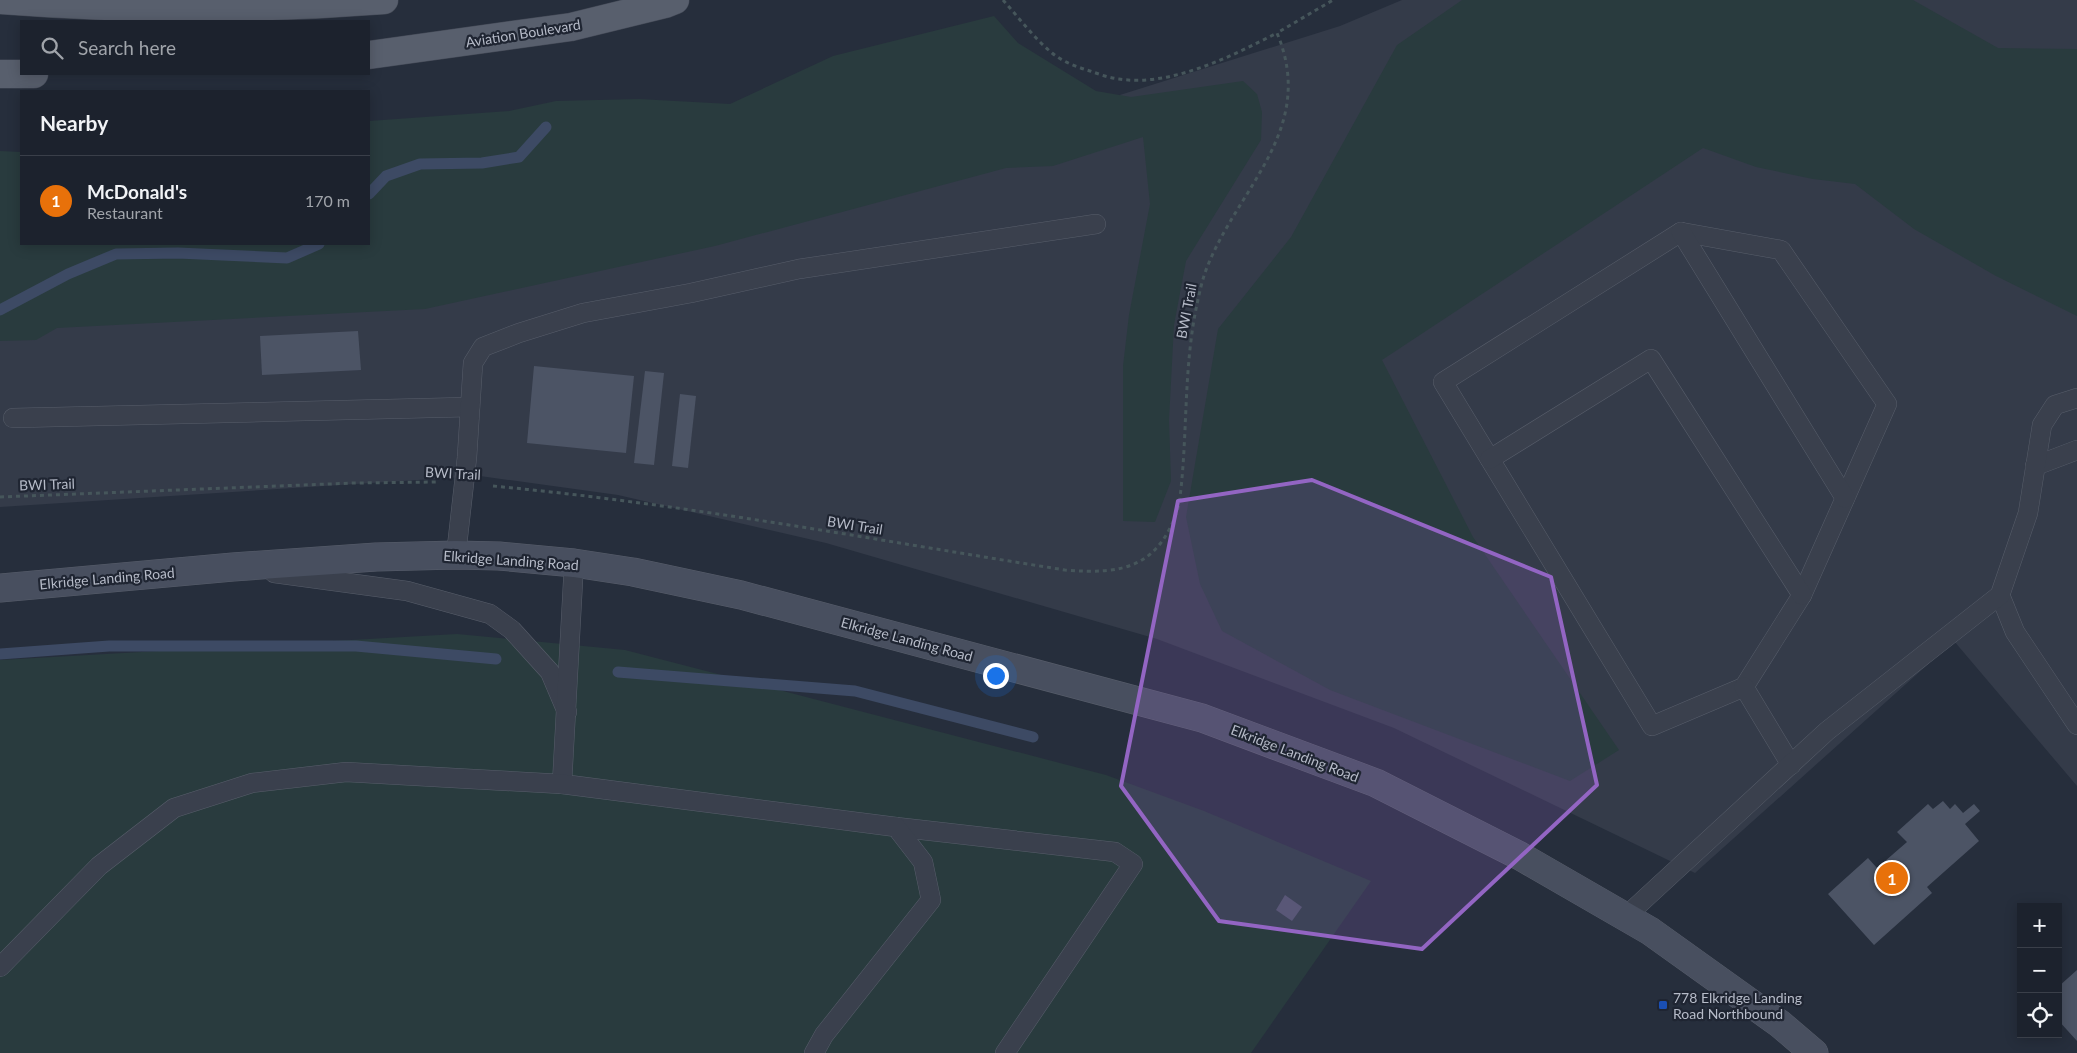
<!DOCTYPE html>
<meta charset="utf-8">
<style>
body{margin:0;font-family:Lato,sans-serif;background:#252a35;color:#f1f3f6}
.controls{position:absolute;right:15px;bottom:15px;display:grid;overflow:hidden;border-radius:0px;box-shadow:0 2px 12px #0003}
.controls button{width:45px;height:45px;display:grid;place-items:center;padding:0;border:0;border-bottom:1px solid #3a3f49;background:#1c222d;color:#f1f3f6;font:25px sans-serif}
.you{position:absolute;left:995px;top:675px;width:18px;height:18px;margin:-12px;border:4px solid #fff;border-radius:50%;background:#1a73e8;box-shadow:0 0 0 8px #1a73e833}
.badge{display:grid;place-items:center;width:32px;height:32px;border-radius:50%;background:#bca0f2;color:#fff;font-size:16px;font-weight:700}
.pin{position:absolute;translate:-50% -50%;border:2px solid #fff;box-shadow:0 1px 5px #0006}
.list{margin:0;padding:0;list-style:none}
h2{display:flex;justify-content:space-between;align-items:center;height:65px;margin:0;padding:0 20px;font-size:21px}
h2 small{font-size:16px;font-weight:400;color:#a0a4aa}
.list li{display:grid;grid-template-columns:32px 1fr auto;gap:15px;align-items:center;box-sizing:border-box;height:90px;padding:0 20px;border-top:1px solid #3a3f49}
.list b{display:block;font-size:19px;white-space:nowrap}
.list p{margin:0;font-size:16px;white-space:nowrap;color:#a0a4aa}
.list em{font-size:16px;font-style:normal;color:#a0a4aa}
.icon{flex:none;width:28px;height:28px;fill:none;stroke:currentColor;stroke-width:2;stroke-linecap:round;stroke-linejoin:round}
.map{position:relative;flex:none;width:2077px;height:1053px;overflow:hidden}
.search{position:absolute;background:#1c222d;box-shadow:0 2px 12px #0003;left:20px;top:20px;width:350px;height:55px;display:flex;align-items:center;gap:12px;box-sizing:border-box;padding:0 18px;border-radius:0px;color:#a0a4aa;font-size:19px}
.panel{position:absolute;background:#1c222d;box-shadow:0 2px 12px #0003;left:20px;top:90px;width:350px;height:155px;border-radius:0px}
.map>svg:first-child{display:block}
</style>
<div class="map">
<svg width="2077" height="1053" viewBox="0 0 2077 1053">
<rect width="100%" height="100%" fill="#262e3c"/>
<!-- airport -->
<path fill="#343b49" d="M1402 0H2077V786L1954 641 1695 873 1394 728 1157 639 826 543 618 495 480 476 0 507V220L21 244H369L1088 105 1340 26Z"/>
<!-- green -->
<g fill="#293b3e">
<path d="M1462 0H1913L1998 48 2077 49V316L1996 276 1914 229 1855 184 1813 179 1756 167 1703 148 1382 360 1473 537 1619 750 1570 781 1330 690 1222 631 1200 584 1186 517 1218 329 1291 237 1397 45Z"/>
<path d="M994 16 1018 43 1096 91 1131 97 1243 81 1257 94 1262 112 1261 140 1186 261 1174 325 1169 420 1171 481 1155 522 1123 521V366L1129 315 1150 204 1143 137 1053 166 1006 168 715 246 425 309 57 328 36 340 0 341V151L21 152V244H369V121L509 111 556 101 639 99 730 104 833 56Z"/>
<path d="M457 634 625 650 1106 775 1204 811 1371 881 1251 1053H0V660Z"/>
</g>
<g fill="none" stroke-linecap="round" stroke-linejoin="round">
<!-- stream -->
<g stroke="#3d4a64" stroke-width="11">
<path d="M369 194 386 176 420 164 482 163 519 157 546 127"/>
<path d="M0 310 68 274 116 254 178 253 287 258 319 244"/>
<path d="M0 654 109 646H356L496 659"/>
<path d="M618 672 855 691 1033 737"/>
</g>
</g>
<!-- building -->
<g fill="#4c5465">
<path d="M358 331 361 370 262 375 260 336Z"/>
<path d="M534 366 634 376 626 453 527 443Z"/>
<path d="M645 371 664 373 654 465 634 463Z"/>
<path d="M680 394 696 396 688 468 672 466Z"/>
<path d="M1943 801 1950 809 1955 804 1963 813 1974 804 1980 811 1965 824 1979 841 1927 887 1932 893 1874 945 1828 894 1868 858 1877 868 1907 842 1897 832 1928 804 1933 809Z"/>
<path d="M1285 895 1302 907 1292 921 1276 910Z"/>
<path d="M2077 970V1041L2058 1020V987Z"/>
</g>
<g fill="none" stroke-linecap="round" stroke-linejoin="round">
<!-- service casing -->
<g stroke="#585e6b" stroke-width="20">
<g id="service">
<path d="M1681 232 1781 250 1887 404 1802 595 1744 687 1652 726 1443 382Z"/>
<path d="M1681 232 1845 498"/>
<path d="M13 418 470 407"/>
<path d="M1490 459 1651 359 1802 595"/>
<path d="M2035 466 2077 450"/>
<path d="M456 555 467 457 473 363 483 347 519 333 583 313 691 293 799 269 1096 224"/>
<path d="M274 573 407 591 490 614 512 630 550 672 567 712"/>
<path d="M2000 595 2015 632 2077 725"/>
<path d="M1744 687 1791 765"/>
<path d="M562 784 574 563"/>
<path d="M896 827 1115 852 1133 864 1005 1053"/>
<path d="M1625 917 1827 731 2000 595 2028 513 2042 425 2055 405 2077 398"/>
<path d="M0 967 99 866 174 808 252 783 346 772 562 784 896 827 923 862 931 900 824 1035 814 1053"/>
</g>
</g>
<!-- secondary casing -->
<g stroke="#585e6b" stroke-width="29">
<path id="secondary" d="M0 588 233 567 376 557 456 555 499 556 574 563 633 572 741 595 1202 718 1376 783 1520 856 1650 931 1780 1024 1814 1053"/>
</g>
<!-- primary casing -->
<g stroke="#434956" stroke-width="29">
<g id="primary">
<path d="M0 0C128 10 256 10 384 0"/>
<path d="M369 55 571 27 665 4 675 0"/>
<path d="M0 74H34"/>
</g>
</g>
<!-- path -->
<g stroke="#46565b" stroke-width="3" stroke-dasharray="4 4" stroke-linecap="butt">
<path d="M1003 0C1019 18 1034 38 1052 53 1063 62 1077 67 1090 71 1099 74 1109 78 1119 79 1171 87 1232 56 1277 33"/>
<path d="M493 486C685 504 875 540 1065 570 1124 575 1160 567 1179 505 1188 440 1183 374 1196 309 1199 295 1202 279 1208 265 1240 186 1317 128 1277 33L1333 0"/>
<path d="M0 497 354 483 437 482"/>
</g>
<!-- service -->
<use href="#service" stroke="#3a404d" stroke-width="19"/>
<!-- secondary -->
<use href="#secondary" stroke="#484f5f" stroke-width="28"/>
<!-- primary -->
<use href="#primary" stroke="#585f6d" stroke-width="28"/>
</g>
<!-- marked area -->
<path fill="#9365c3" fill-opacity="0.2" stroke="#9365c3" stroke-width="4" stroke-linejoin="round" d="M1312 480 1551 577 1597 785 1422 949 1219 921 1121 786 1178 501Z"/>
<!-- markers -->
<rect fill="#1a4fb4" stroke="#1f2532" stroke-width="2" x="1658" y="1000" width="10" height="10" rx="2.5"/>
<g text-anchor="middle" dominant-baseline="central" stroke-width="4.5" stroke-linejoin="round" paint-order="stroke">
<!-- street labels -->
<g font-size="14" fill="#b6bbc8" stroke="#1f2532">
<text transform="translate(523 33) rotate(-9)">Aviation Boulevard</text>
<text transform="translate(1186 311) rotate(-79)">BWI Trail</text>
<text transform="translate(453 473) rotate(3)">BWI Trail</text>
<text transform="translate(47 484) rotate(-2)">BWI Trail</text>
<text transform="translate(855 525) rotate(9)">BWI Trail</text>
<text transform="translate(511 560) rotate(4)">Elkridge Landing Road</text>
<text transform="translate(107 578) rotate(-5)">Elkridge Landing Road</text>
<text transform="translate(907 639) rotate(15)">Elkridge Landing Road</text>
<text transform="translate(1295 753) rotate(21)">Elkridge Landing Road</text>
</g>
<!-- poi labels -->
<g font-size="14" fill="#b6bbc8" stroke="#1f2532" text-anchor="start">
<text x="1673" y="997">778 Elkridge Landing<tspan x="1673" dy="16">Road Northbound</tspan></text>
</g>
</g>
</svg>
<div class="controls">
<button>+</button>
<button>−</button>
<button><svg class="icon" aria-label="locate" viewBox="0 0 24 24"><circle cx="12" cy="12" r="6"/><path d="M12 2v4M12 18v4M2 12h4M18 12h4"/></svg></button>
</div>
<div class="you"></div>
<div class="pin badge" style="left:1892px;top:878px;background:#e8710a">1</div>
<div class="search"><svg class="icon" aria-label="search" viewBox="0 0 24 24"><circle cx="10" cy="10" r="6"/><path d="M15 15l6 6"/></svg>Search here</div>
<section class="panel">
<h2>Nearby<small></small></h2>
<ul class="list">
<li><span class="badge" style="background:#e8710a">1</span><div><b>McDonald's</b><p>Restaurant</p></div><em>170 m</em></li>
</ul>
</section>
</div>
